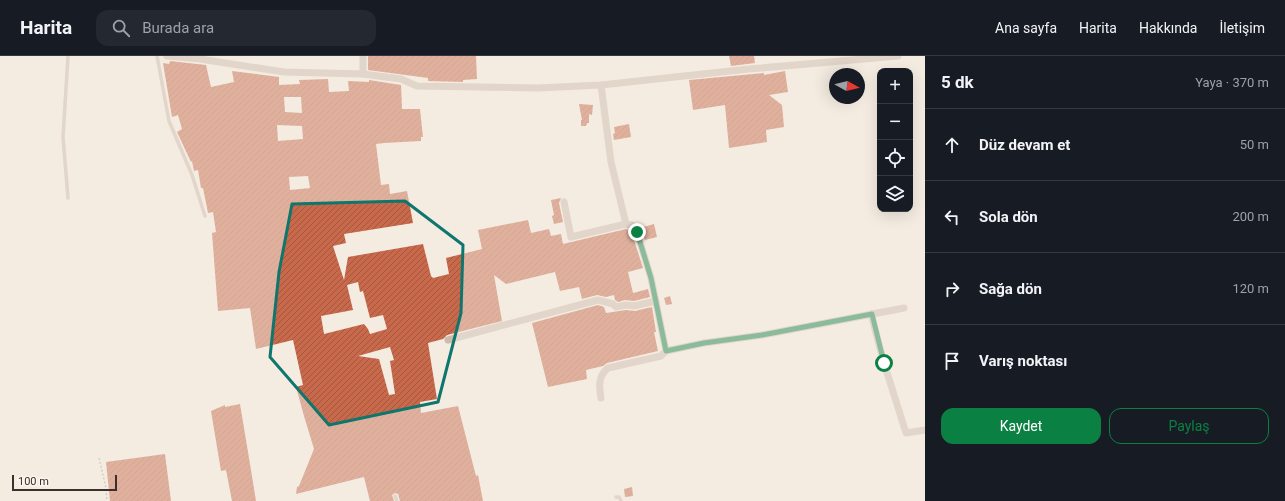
<!DOCTYPE html>
<html lang="tr">
<meta charset="utf-8">
<style>
body{margin:0;font-family:Roboto,sans-serif;background:#242831;color:#f1f3f6}
.controls{position:absolute;right:12px;top:12px;display:grid;overflow:hidden;border-radius:8px;box-shadow:0 4px 16px #0002}
.controls button{width:36px;height:36px;display:grid;place-items:center;padding:0;border:0;border-bottom:1px solid #363941;background:#171b24;color:#f1f3f6;font:20px sans-serif}
.compass{position:absolute;left:829px;top:12px;width:36px;height:36px;border-radius:50%;background:#171b24;box-shadow:0 4px 16px #0002;rotate:98deg}
.scale{position:absolute;left:12px;bottom:10px;width:105px;box-sizing:border-box;padding-left:4px;border:2px solid #3b302b;border-top:0;font-size:11px;line-height:14px;white-space:nowrap;color:#3b302b;-webkit-text-stroke:3px #fbf5ee;paint-order:stroke}
.stop{position:absolute;width:12px;height:12px;margin:-9px;border:3px solid #0b8043;border-radius:50%;background:#fff}
.stop.end{background:#0b8043;border-color:#fff;box-shadow:0 1px 4px #0008}
.list{margin:0;padding:0;list-style:none}
h2{display:flex;justify-content:space-between;align-items:center;height:52px;margin:0;padding:0 16px;font-size:17px}
h2 small{font-size:13px;font-weight:400;color:#9ea1a6}
.list li{display:grid;grid-template-columns:26px 1fr auto;gap:12px;align-items:center;box-sizing:border-box;height:72px;padding:0 16px;border-top:1px solid #363941}
.list b{display:block;font-size:15px;white-space:nowrap}
.list em{font-size:13px;font-style:normal;color:#9ea1a6}
.actions{display:flex;gap:8px;padding:12px 16px}
.actions a{flex:1;padding:9px 0;border:1px solid #0b8043;border-radius:12px;text-align:center;font-size:14px;color:#0b8043}
.actions .main{background:#0b8043;color:#fff}
.icon{flex:none;width:22px;height:22px;fill:none;stroke:currentColor;stroke-width:2;stroke-linecap:round;stroke-linejoin:round}
.map{position:relative;flex:none;width:925px;height:445px;overflow:hidden}
header{display:flex;align-items:center;gap:24px;box-sizing:border-box;height:56px;padding:0 20px;background:#171b24;border-bottom:1px solid #363941}
header strong{font-size:19px}
nav{display:flex;gap:22px;margin-inline-start:auto;font-size:14px}
.search{width:280px;height:36px;background:#242831;display:flex;align-items:center;gap:10px;box-sizing:border-box;padding:0 14px;border-radius:12px;color:#9ea1a6;font-size:15px}
main{display:flex}
aside{flex:1;background:#171b24}
.map>svg:first-child{display:block}
</style>
<header>
<strong>Harita</strong>
<div class="search"><svg class="icon" aria-label="search" viewBox="0 0 24 24"><circle cx="10" cy="10" r="6"/><path d="M15 15l6 6"/></svg>Burada ara</div>
<nav><a>Ana sayfa</a><a>Harita</a><a>Hakkında</a><a>İletişim</a></nav>
</header>
<main>
<div class="map">
<svg width="925" height="445" viewBox="0 0 925 445">
<defs>
<pattern id="building-hatch" width="6" height="6" patternUnits="userSpaceOnUse"><rect width="6" height="6" fill="#c8694b"/><path d="M-1 1l2-2M0 6l6-6M5 7l2-2" fill="none" stroke="#a4573f"/></pattern>
</defs>
<rect width="100%" height="100%" fill="#f4ebe1"/>
<!-- building -->
<g fill="url(#building-hatch)" fill-rule="evenodd">
<path d="M368 0H476L477 23 463 24V26L428 25V22L368 14Z"/>
<path d="M729 0H754L755 7 731 10Z"/>
<path d="M170 5 206 9 211 31 234 26 232 15 279 21V29L300 28 299 24 328 23 329 36 349 35 348 25 369 26V24L401 29 402 53H420L423 81H421V85L384 87 376 88 381 129 389 128 390 138 407 135 413 167 344 178 346 187 333 190 344 224 348 201 423 188 431 220 433 222 449 218 446 202 482 193 478 174 528 164 531 177 549 173 551 180 561 178 563 188 626 173 629 174 632 178 643 212 628 216 633 237 648 233 650 241 634 245 625 244 618 246 615 244 614 239 606 241 597 239 582 243 579 231 560 235 555 216 506 228 494 219 502 265 447 279 443 283 428 287 437 343 420 346 421 357 458 350 476 420 478 419 483 445H400L398 438 395 437 392 439 394 445H370L364 421 296 438 297 431 299 430 314 393 304 360 296 331 303 329 293 284 256 293 250 252 218 255 212 177 216 176 213 156 208 157 203 132H201L198 114 194 115 192 105 191 106 177 76 182 73 178 59 172 61 163 7 169 8ZM284 41H301L302 57 285 56ZM277 69 302 70 303 83 278 85ZM308 120 310 132 290 134 289 121ZM358 226 360 236 363 235 370 262 383 259 387 273 370 278 368 273 364 268 324 278 321 260 353 254 347 229ZM390 291 394 304 390 305 395 338 389 339 379 303 358 300Z"/>
<path d="M785 15 788 36 769 39 782 49 784 71 766 74 767 86 729 92 725 49 693 54 689 24 764 17V19Z"/>
<path d="M579 48 593 49 592 59 589 58V67H587L586 70H581V64H582Z"/>
<path d="M629 68 631 81 614 84 613 78 615 77 614 71Z"/>
<path d="M561 142 559 147 563 166 554 168 552 160 554 159 551 144Z"/>
<path d="M654 168 657 181 645 184 640 172Z"/>
<path d="M670 240 672 248 666 249 664 242Z"/>
<path d="M598 249 604 251 606 257 626 254 635 255 652 251 656 276H654L658 295 607 307 603 310 586 314 587 323 548 331 532 267Z"/>
<path d="M240 348 250 408 256 445H232L226 414 221 415 211 355 225 349V351Z"/>
<path d="M165 398 171 445H110L106 406Z"/>
<path d="M632 431 633 440 625 441 624 433Z"/>
</g>
<g fill="none" stroke-linecap="round" stroke-linejoin="round">
<!-- path -->
<path stroke="#b9a596" stroke-width="1.5" stroke-dasharray="2 2" stroke-linecap="butt" d="M99 402 106 432 107 445"/>
<!-- lane -->
<g stroke="#cdbbac" stroke-width="3.5">
<path d="M68 0 63 81 68 142"/>
<path d="M157 0 169 65 192 119 205 160"/>
<path d="M395 440 397 445"/>
<path d="M616 441H619L621 445"/>
</g>
<!-- street -->
<g stroke="#cdbbac" stroke-width="7">
<path d="M167 0 200 3 284 16 363 18 401 23 417 30 538 32 601 29 749 13 898 0"/>
<path d="M363 18V0"/>
<path d="M601 29 611 106 626 168 632 169 637 176 651 222 666 295 704 287 762 279 904 252"/>
<path d="M564 146 571 181 626 168"/>
<path d="M871 258 884 307 906 377 925 374"/>
<path d="M448 284 598 244 613 248 616 251 626 249 634 250 656 245"/>
<path d="M601 342C599 330 598 320 608 312L661 300 666 295"/>
</g>
</g>
<g fill="none" stroke-linecap="round" stroke-linejoin="round">
<!-- route -->
<path stroke="#0b8043" stroke-width="5" d="M637 176 651 222 666 295 704 287 762 279 872 258 884 307"/>
</g>
<!-- marked area -->
<path d="M0 0H925V445H0ZM405 145 463 189 461 257 438 346 329 369 270 301 279 216 292 148Z" fill="#f4ebe1" fill-opacity=".55" fill-rule="evenodd"/>
<path fill="none" stroke="#0f766e" stroke-width="3" stroke-linejoin="round" d="M405 145 463 189 461 257 438 346 329 369 270 301 279 216 292 148Z"/>
</svg>
<div class="controls">
<button>+</button>
<button>−</button>
<button><svg class="icon" aria-label="locate" viewBox="0 0 24 24"><circle cx="12" cy="12" r="6"/><path d="M12 2v4M12 18v4M2 12h4M18 12h4"/></svg></button>
<button><svg class="icon" aria-label="layers" viewBox="0 0 24 24"><path d="M12 4l9 5-9 5-9-5zM3 14l9 5 9-5"/></svg></button>
</div>
<svg class="compass" viewBox="-18 -18 36 36"><path d="M0-13l5 13h-10z" fill="#e53935"/><path d="M0 13l5-13h-10z" fill="#9ea1a6"/></svg>
<div class="scale">100 m</div>
<div class="stop" style="left:884px;top:307px"></div>
<div class="stop end" style="left:637px;top:176px"></div>
</div>
<aside>
<h2>5 dk<small>Yaya · 370 m</small></h2>
<ul class="list">
<li><svg class="icon" aria-label="ahead" viewBox="0 0 24 24"><path d="M12 20V5M6 11l6-6 6 6"/></svg><div><b>Düz devam et</b></div><em>50 m</em></li>
<li><svg class="icon" aria-label="left" viewBox="0 0 24 24"><path d="M17 20v-9H6M10 6l-5 5 5 5"/></svg><div><b>Sola dön</b></div><em>200 m</em></li>
<li><svg class="icon" aria-label="right" viewBox="0 0 24 24"><path d="M7 20v-9h11M14 6l5 5-5 5"/></svg><div><b>Sağa dön</b></div><em>120 m</em></li>
<li><svg class="icon" aria-label="arrive" viewBox="0 0 24 24"><path d="M6 21V4h12l-3 4 3 4H6"/></svg><div><b>Varış noktası</b></div></li>
</ul>
<div class="actions"><a class="main">Kaydet</a><a>Paylaş</a></div>
</aside>
</main>
